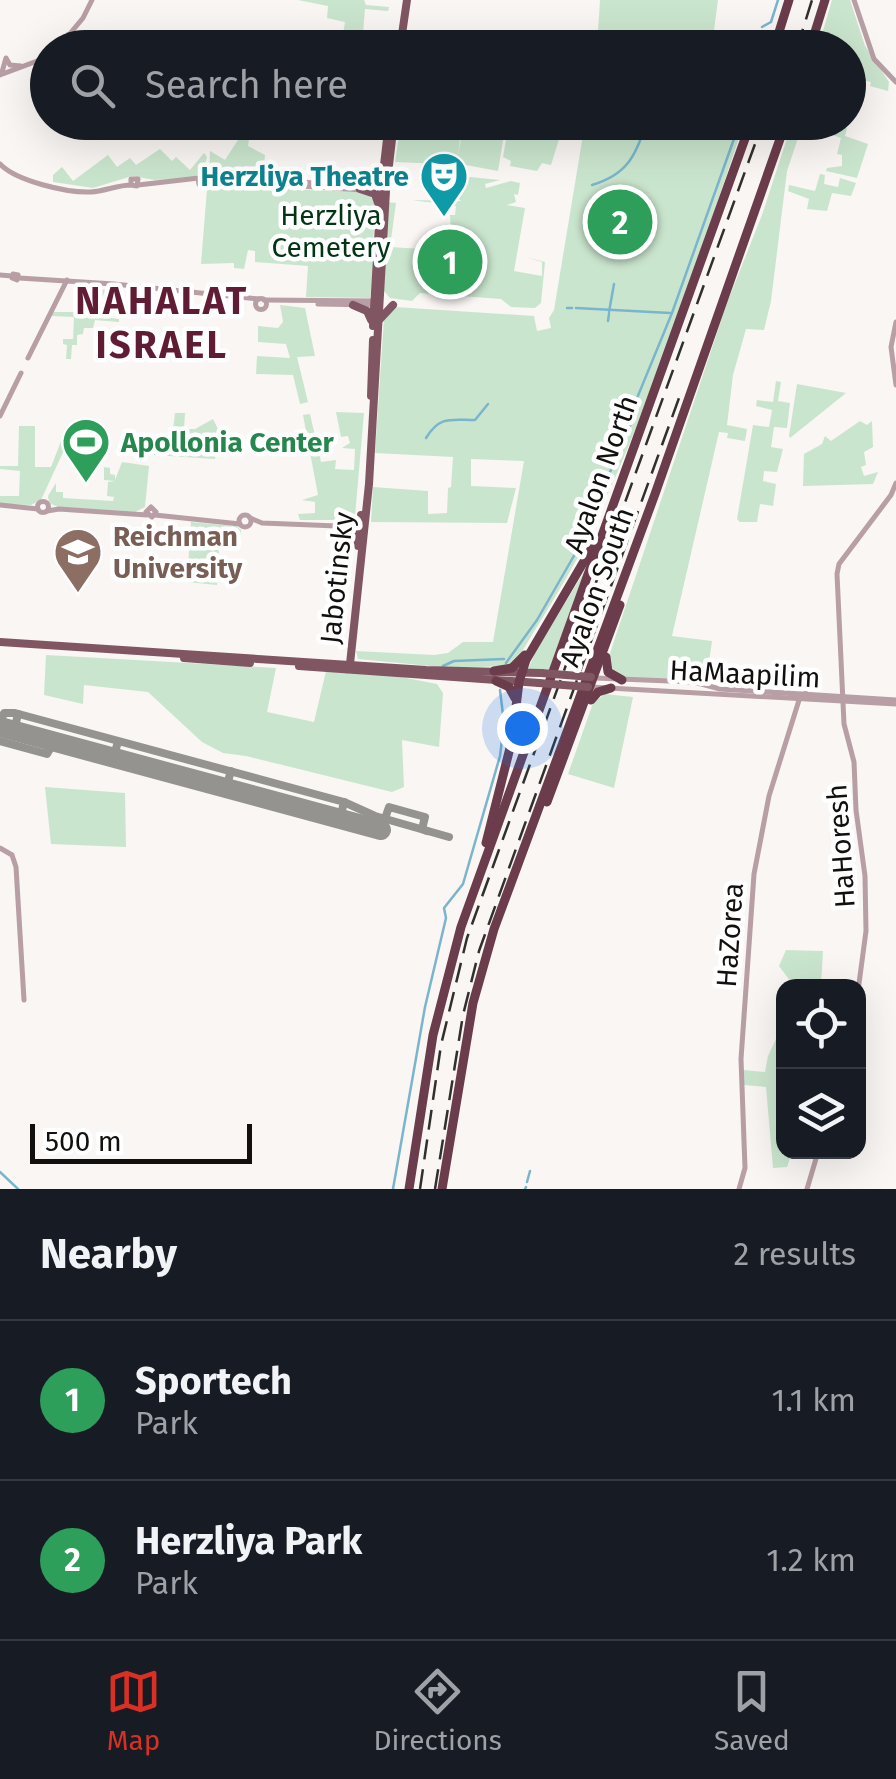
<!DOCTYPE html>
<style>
body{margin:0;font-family:"Fira Sans",sans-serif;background:#242831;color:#f1f3f6}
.controls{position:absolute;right:30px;bottom:30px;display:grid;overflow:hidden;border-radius:20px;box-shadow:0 10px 40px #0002}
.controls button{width:90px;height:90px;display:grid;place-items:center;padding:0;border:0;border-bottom:2px solid #363941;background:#171b24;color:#f1f3f6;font:50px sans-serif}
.scale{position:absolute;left:30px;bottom:25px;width:222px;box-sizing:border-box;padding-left:10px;border:5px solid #11100f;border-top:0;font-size:28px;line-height:35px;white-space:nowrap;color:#11100f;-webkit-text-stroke:8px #fff;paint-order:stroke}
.you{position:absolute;left:522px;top:728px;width:35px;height:35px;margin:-25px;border:8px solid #fff;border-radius:50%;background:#1a73e8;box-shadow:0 0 0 15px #1a73e833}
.badge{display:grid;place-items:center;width:65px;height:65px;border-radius:50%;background:#d93025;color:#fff;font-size:32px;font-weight:700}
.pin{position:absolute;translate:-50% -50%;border:5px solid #fff;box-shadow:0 2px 10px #0006}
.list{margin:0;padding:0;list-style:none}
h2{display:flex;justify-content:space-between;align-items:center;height:130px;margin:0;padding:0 40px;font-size:42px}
h2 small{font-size:32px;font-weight:400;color:#9ea1a6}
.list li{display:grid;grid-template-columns:65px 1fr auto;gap:30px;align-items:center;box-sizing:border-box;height:160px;padding:0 40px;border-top:2px solid #363941}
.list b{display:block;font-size:38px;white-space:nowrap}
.list p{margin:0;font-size:32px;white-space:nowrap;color:#9ea1a6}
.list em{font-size:32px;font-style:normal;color:#9ea1a6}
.icon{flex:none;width:55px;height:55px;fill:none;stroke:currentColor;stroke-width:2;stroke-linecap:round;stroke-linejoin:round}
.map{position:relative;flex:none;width:896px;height:1189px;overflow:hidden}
.search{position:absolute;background:#171b24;box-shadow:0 10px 40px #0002;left:30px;right:30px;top:30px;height:110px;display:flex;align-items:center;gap:25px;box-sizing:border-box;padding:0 35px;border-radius:55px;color:#9ea1a6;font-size:38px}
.sheet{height:450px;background:#171b24}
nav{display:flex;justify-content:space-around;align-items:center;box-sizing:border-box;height:140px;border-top:2px solid #363941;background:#171b24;font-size:28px;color:#9ea1a6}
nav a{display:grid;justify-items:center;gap:5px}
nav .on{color:#d93025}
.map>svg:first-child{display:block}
</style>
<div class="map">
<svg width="896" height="1189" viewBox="0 0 896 1189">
<rect width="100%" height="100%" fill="#f9f6f3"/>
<!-- green -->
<g fill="#cae5ce">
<path d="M298 0H364L366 5 389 7 388 11 365 9 363 33 381 36 379 47H291L293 34 325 39 327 32 343 34 345 22 327 18 328 6Z"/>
<path d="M600 0H718L712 45 597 47Z"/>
<path d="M832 0H850L865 46 889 82 888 91 870 86 871 82 849 77 848 48H818Z"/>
<path d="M237 123 246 125 253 123 252 130 268 132 267 135 250 133 248 146 265 155 263 174 254 180 209 175 210 151 225 160 245 129Z"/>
<path d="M401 123H462L458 155 464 123H506L498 171 466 165 455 172 443 164 395 162Z"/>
<path d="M560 123 569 124V128L558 127 557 135 560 136 551 165 542 163 537 171 510 166 511 161 503 157 509 123Z"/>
<path d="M585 123H744C695 268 647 420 578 557 560 590 539 623 520 655L508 666 451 668 358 659 356 651 434 655 448 653 463 642H493L524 461 471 459V486L516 488 507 523 371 522 373 487 428 491V514L447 513 448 488 451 487 453 457 375 453 384 318 395 307 534 316 537 331 551 328 549 318 554 310Z"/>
<path d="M792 123H803L787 171 771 301 764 330 746 329 733 375 727 425 747 429 745 441 727 438 728 433 719 432 672 636 712 641 708 669 694 679 623 678 616 676 607 664 612 647 727 303 762 215Z"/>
<path d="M827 123 847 128 845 136 868 144 857 178 826 171 827 168 842 166V155L837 154 841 138 824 132Z"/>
<path d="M160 149 172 161 176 157 190 170 204 153 207 157 203 171 194 178 155 180 132 176 93 188 53 182V175L62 167 73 181 108 155 117 167 130 158 136 165Z"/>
<path d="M820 174 825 175 824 184 838 187 840 178 856 183 851 196 832 193 827 211 807 209 809 199 788 191 789 185 815 191Z"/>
<path d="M470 177 500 180 485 184 486 188 511 181 520 183 518 195 514 194 516 202 507 205 525 208 514 271 542 276V262L525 257 545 262 541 303 535 308 511 307 501 299 420 293 412 301 390 298 383 290 387 202 396 203 390 247 438 250 441 234H451L450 215H455L456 206 412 200 461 201 457 197 444 196 442 188Z"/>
<path d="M211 186 366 192 376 198 373 243 376 244 370 298 306 297 308 266 255 262V251L248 250 244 269 234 268V263L201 264 207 189Z"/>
<path d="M91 288 107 290 103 299H98L95 316 119 319V322L95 320 93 328H84L83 334 77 335V345H72L71 359H66L67 345 63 344V339H73L74 317 51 316 53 312H76L77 304H89Z"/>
<path d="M280 305 305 308 315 356 297 357 308 402 300 404 293 375 256 374 257 356 290 358 286 344 258 342V326L278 328 283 322Z"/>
<path d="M776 381 781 382 778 401 790 403 787 428 774 427 771 447 783 449 777 472 764 471 763 481 776 484 773 506 760 504 757 522H740L737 519 753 425 769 427 772 410 756 406 757 400 773 402Z"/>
<path d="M797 384 846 393 790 438 789 436Z"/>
<path d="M336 412 364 413 355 516 352 520H300L298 514 315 513V502L302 500 318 495 303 415 310 414 321 462 336 460 335 469 354 470 355 449 342 448 350 443 348 436 341 437Z"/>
<path d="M175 413H185L184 429H195L213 419 218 429 215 459 154 455 155 438 181 439V431H173Z"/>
<path d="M860 421 867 425 872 421 873 447 864 452 866 465 861 467 864 476 878 472 873 484 803 486 804 454 822 444 825 436 831 441Z"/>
<path d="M19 426H35V467H51L65 431 71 435 41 500 31 505 0 504V496H19L20 471 0 469V466H18Z"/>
<path d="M122 462 149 466 145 507 135 512 124 511 58 507 49 503 48 496 56 483V492H63V498L113 501 114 497 107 496 108 482 115 481 104 480V467L110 468V474L115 475V480Z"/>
<path d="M191 522 236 526 241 530V538L227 537 226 547H219L217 585 187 582Z"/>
<path d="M587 567 549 670 528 669 538 647Z"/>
<path d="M46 655 276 668 267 712 314 722 326 671 396 676 437 684 443 693 439 747 402 740 404 787 392 792 246 756 223 753 202 742 148 692 84 685 83 704 44 695Z"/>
<path d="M605 694 633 697 614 788 568 774 593 703Z"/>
<path d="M45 787 125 793 126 847 51 844Z"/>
<path d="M786 950 823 951 821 986H794L779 966Z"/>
<path d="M783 1024 784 1152H792L787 1167 773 1168 766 1087 744 1085V1070L765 1072 768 1056Z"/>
</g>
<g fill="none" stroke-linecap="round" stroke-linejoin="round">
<!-- stream -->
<g stroke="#7ab5cc" stroke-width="2.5">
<path d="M762 27 771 22 778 0"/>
<path d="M749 46 750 43"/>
<path d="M592 185C629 174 635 155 647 122"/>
<path d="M567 308H572"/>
<path d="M576 308 670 313"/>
<path d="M609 312 614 284"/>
<path d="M608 321 609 314"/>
<path d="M426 438C440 415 452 420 475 420L488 404"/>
<path d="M506 663 537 620 575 554 634 416 635 403 672 313 740 122"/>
<path d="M443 666 454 661 504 659"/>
<path d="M0 1172 18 1189"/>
<path d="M527 1182 530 1171"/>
<path d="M393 1189 425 1007 446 918 444 908 463 884 500 756 504 723 500 690"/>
<path d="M525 1189 526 1187"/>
</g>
<!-- taxiway -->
<g stroke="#959390" stroke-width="8">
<path d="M0 724 4 713H15L344 802 375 816 449 837"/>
<path d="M14 731 18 714"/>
<path d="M0 741 47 754 54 742"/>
<path d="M113 758 118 742"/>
<path d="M226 788 231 771"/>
<path d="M340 819 344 802"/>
<path d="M381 830 389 807 425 817 422 829 427 831"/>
</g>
<!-- runway -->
<path stroke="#959390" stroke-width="20" d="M0 727 381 830"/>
<!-- minor -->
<g stroke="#b89ea5" stroke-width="5">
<path d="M854 0 874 59 896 82"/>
<path d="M58 48 83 18 92 0"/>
<path d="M2 72 6 58 10 65 21 66"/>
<path d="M0 75 48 57"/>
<path d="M0 164C16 181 67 193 91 192 105 191 118 185 131 185V179H138L137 186 131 185"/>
<path d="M266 176 271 177 270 184 264 183Z"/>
<circle cx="204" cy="182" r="5.5"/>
<path d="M272 179 313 183"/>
<path d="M270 184 362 190"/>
<path d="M138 185 199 178"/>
<path d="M208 185 266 184"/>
<path d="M359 186 383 187"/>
<path d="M13 274 18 275 17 280 12 278Z"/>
<path d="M0 275 12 276"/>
<path d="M19 278 114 284 259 299"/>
<circle cx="261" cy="304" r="5.5"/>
<path d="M264 300 376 301"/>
<path d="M318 304 377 305"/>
<path d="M896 322 891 347 896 385"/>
<path d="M28 358 67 280"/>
<path d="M0 416 21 373"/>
<circle cx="43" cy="507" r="5.5"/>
<path d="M0 505 38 509"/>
<path d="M151 507 156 512 152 517 146 512Z"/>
<path d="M47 511 59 509 147 515"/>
<path d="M155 515 240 524"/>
<circle cx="245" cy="521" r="6"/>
<path d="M250 518 262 523 362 527"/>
<path d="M595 678 694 682 720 689 896 700"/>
<path d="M591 687 896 704"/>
<path d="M0 848 12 855 16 867 24 1000"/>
<path d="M858 991 866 931 865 876 856 810 854 762 844 724 837 574 839 564 891 495 896 483"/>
<path d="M739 1189 745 1168 741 1059 754 874 769 796 800 697 806 693"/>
<path d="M807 1189 818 1152"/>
</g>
<!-- major -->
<g stroke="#805662" stroke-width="8">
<path d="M400 48 407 0"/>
<path d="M360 189 375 194 378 203"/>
<path d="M353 305 367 311 371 320"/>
<path d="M380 319 393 305"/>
<path d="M373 326 381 191 389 122"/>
<path d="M371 396 373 340"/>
<path d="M345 529 354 535 358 543"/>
<path d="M358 546 361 515"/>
<path d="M0 642 426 670 541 673"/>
<path d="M184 658 250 663"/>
<path d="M299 666 539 683"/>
<path d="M347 669 350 664 369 484 386 191 394 122"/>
</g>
<!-- highway -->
<g stroke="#6b3c4b" stroke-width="9">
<path d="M774 48 789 0"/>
<path d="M810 48 825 0"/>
<path d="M606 657 608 672 622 680"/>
<path d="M494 671 512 668 525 655"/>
<path d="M496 681 509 687 515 698"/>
<path d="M591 700 598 692 611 688"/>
<path d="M547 802 620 605"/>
<path d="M486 843 512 740 519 682 526 660 593 546"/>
<path d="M409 1189 433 1035 461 927 751 122"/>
<path d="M442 1189 473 1003 494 929 655 494 786 122"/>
</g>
<!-- rail -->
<g stroke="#31302e" stroke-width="2.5" stroke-dasharray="20 10" stroke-linecap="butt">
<path d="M797 48 812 0"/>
<path d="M420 1189 441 1045 467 938 763 122"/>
<path d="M435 1189 463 1015 479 951 679 398"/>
</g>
<!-- major-bridge -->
<g stroke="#805662" stroke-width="8">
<path d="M541 673 591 677"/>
<path d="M539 683 588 687"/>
</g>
</g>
<!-- icons -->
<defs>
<g id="theatre-pin" transform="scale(2.5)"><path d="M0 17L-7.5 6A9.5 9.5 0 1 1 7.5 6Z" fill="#0f9aa8" stroke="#fff"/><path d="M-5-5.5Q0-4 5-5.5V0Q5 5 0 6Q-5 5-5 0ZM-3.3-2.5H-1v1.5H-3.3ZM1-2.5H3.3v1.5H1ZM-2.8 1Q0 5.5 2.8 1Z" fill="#fff"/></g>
<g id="stadium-pin" transform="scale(2.5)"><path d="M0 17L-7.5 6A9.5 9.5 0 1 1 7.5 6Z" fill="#2e9e5b" stroke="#fff"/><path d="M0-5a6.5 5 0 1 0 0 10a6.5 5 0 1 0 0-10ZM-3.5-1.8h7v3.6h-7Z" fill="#fff"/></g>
<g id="university-pin" transform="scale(2.5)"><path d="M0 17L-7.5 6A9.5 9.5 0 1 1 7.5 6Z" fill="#8d6e63" stroke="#fff"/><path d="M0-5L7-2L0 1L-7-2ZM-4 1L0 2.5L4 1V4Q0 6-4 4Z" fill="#fff"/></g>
</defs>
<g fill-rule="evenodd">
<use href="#theatre-pin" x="444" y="176"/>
<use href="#stadium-pin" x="86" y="442"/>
<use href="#university-pin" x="78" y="552"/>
</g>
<g text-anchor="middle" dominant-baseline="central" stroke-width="9" stroke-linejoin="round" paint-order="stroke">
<!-- culture labels -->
<g font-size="28" font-weight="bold" fill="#0d838f" stroke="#fff" text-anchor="end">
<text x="409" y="176">Herzliya Theatre</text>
</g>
<!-- park labels -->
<g font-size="28" fill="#023513" stroke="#fff">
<text x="331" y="215">Herzliya<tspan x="331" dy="32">Cemetery</tspan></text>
</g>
<!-- leisure labels -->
<g font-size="28" font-weight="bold" fill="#27864d" stroke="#fff" text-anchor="start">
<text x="121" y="442">Apollonia Center</text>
</g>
<!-- street labels -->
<g font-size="28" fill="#11100f" stroke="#fff">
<text transform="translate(601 474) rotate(-70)">Ayalon North</text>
<text transform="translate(337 578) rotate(-84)">Jabotinsky</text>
<text transform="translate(597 587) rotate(-70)">Ayalon South</text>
<text transform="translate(745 674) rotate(3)">HaMaapilim</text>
<text transform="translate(841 846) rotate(-94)">HaHoresh</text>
<text transform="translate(730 935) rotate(-86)">HaZorea</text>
</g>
<!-- education labels -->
<g font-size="28" font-weight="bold" fill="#785e54" stroke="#fff" text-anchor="start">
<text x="113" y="536">Reichman<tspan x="113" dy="32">University</tspan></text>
</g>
<!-- district labels -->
<g font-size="38" font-weight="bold" letter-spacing="2.5" fill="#601c32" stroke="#fff">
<text x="162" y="301">NAHALAT<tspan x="162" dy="44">ISRAEL</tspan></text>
</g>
</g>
</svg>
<div class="controls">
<button><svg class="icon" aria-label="locate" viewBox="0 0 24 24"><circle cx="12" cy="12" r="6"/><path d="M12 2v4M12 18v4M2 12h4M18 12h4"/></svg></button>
<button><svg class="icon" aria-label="layers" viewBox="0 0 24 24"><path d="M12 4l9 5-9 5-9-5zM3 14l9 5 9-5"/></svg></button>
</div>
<div class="scale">500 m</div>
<div class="you"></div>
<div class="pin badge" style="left:450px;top:262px;background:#2e9e5b">1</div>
<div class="pin badge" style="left:620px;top:222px;background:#2e9e5b">2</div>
<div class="search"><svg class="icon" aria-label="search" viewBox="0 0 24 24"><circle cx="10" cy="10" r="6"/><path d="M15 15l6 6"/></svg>Search here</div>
</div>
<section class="sheet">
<h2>Nearby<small>2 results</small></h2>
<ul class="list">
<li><span class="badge" style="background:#2e9e5b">1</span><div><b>Sportech</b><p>Park</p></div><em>1.1 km</em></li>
<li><span class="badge" style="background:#2e9e5b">2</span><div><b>Herzliya Park</b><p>Park</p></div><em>1.2 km</em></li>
</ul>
</section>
<nav>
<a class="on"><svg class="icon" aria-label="map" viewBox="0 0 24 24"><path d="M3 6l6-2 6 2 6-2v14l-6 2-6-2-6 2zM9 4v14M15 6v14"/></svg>Map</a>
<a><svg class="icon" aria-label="directions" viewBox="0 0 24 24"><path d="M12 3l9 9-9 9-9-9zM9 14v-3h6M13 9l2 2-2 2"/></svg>Directions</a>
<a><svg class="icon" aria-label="saved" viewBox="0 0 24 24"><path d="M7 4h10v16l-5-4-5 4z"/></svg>Saved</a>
</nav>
